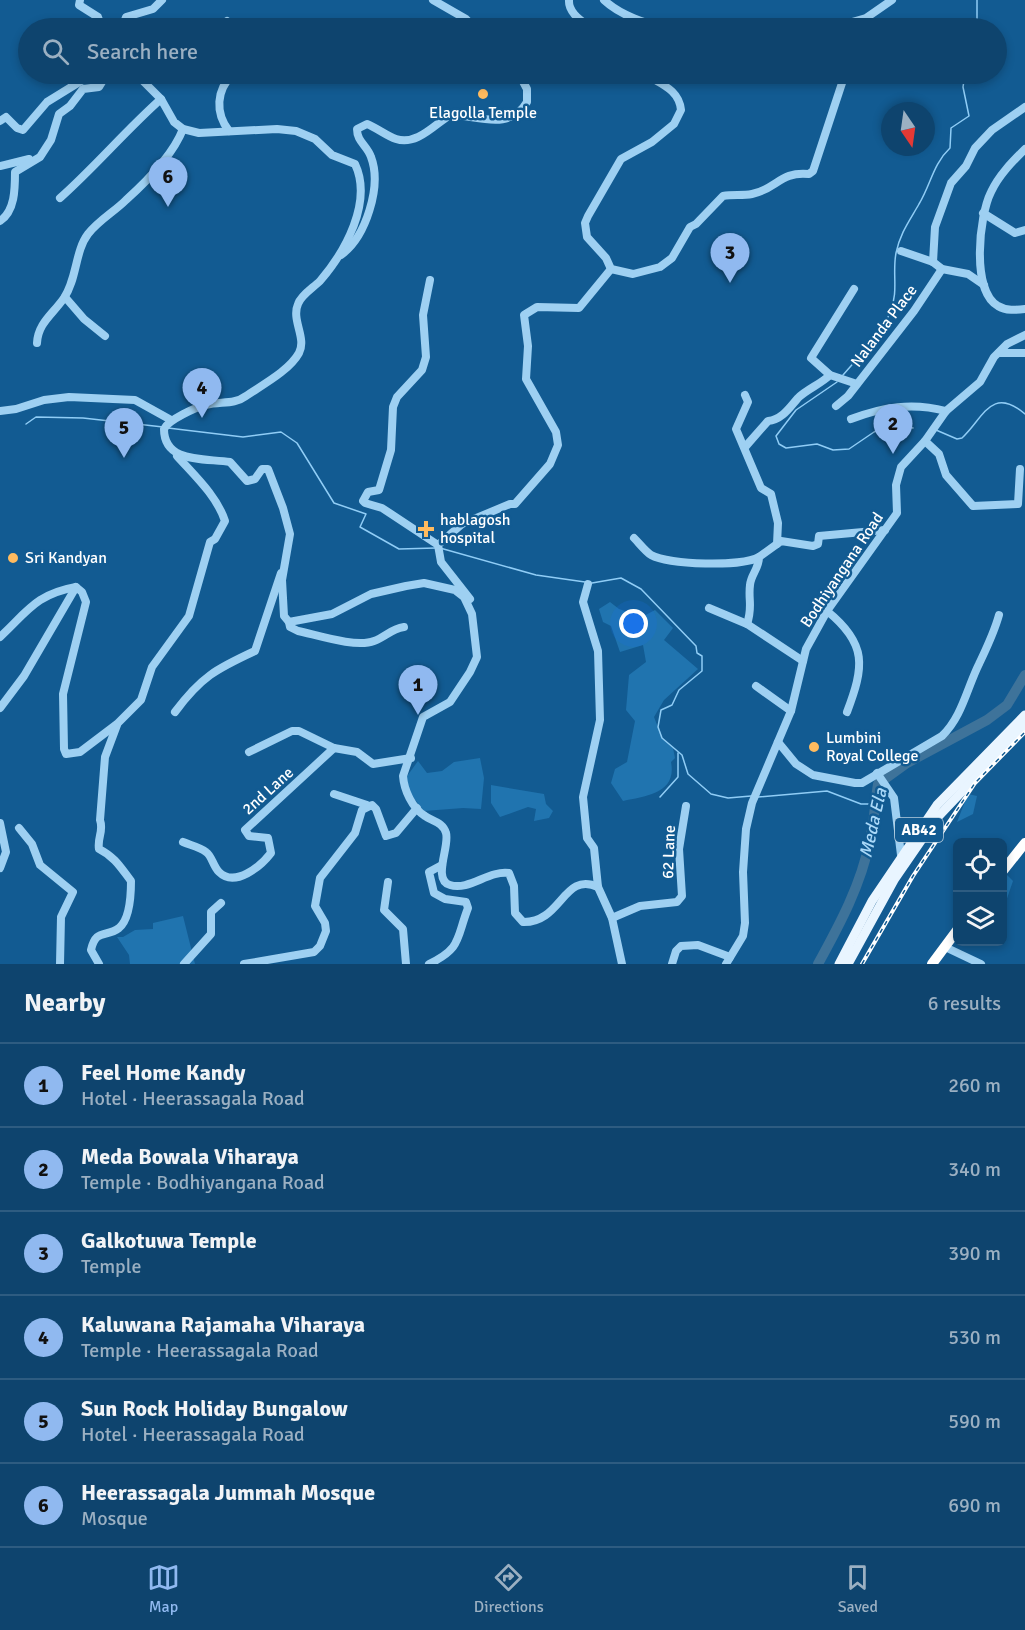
<!DOCTYPE html>
<meta charset="utf-8">
<style>
body{margin:0;font-family:Signika,sans-serif;background:#1c4e76;color:#f1f3f6}
.controls{position:absolute;right:18px;bottom:18px;display:grid;overflow:hidden;border-radius:9px;box-shadow:0 3px 9px #0003}
.controls button{width:54px;height:54px;display:grid;place-items:center;padding:0;border:0;border-bottom:2px solid #2e5c81;background:#0e446e;color:#f1f3f6;font:30px sans-serif}
.compass{position:absolute;left:881px;top:102px;width:54px;height:54px;border-radius:50%;background:#0e446e;box-shadow:0 3px 9px #0003;rotate:167deg}
.you{position:absolute;left:634px;top:624px;width:21px;height:21px;margin:-15px;border:4px solid #fff;border-radius:50%;background:#1a73e8;box-shadow:0 0 0 9px #1a73e833}
.badge{display:grid;place-items:center;width:39px;height:39px;border-radius:50%;background:#90b9f0;color:#111;font-size:20px;font-weight:700}
.pin{position:absolute;translate:-50% -50px;filter:drop-shadow(0 2px 3px #0008)}
.pin::after{content:'';position:absolute;top:32px;width:21px;height:18px;background:inherit;clip-path:polygon(0 0,100% 0,50% 100%)}
.list{margin:0;padding:0;list-style:none}
h2{display:flex;justify-content:space-between;align-items:center;height:78px;margin:0;padding:0 24px;font-size:26px}
h2 small{font-size:20px;font-weight:400;color:#9bb0c2}
.list li{display:grid;grid-template-columns:39px 1fr auto;gap:18px;align-items:center;box-sizing:border-box;height:84px;padding:0 24px;border-top:2px solid #2e5c81}
.list b{display:block;font-size:22px;white-space:nowrap}
.list p{margin:0;font-size:20px;white-space:nowrap;color:#9bb0c2}
.list em{font-size:20px;font-style:normal;color:#9bb0c2}
.icon{flex:none;width:33px;height:33px;fill:none;stroke:currentColor;stroke-width:2;stroke-linecap:round;stroke-linejoin:round}
.map{position:relative;flex:none;width:1025px;height:964px;overflow:hidden}
.search{position:absolute;background:#0e446e;box-shadow:0 3px 9px #0003;left:18px;right:18px;top:18px;height:66px;display:flex;align-items:center;gap:15px;box-sizing:border-box;padding:0 21px;border-radius:33px;color:#9bb0c2;font-size:22px}
.sheet{height:582px;background:#0e446e}
nav{display:flex;justify-content:space-around;align-items:center;box-sizing:border-box;height:84px;border-top:2px solid #2e5c81;background:#0e446e;font-size:16px;color:#9bb0c2}
nav a{display:grid;justify-items:center;gap:3px}
nav .on{color:#90b9f0}
.map>svg:first-child{display:block}
</style>
<div class="map">
<svg width="1025" height="964" viewBox="0 0 1025 964">
<rect width="100%" height="100%" fill="#125b92"/>
<!-- green -->
<g fill="#2074af">
<path d="M610 602 619 609 642 617 655 610 673 628 664 640 698 669 664 700 654 717 662 738 673 748 675 758 671 762C677 793 647 796 623 801L611 783 615 769 627 762 635 721 626 710 629 675 646 662 643 645 620 652 611 626 603 622 599 609Z"/>
<path d="M480 758 484 778 481 809 463 808 424 811 408 791 405 779 418 761 427 773 442 771 454 762Z"/>
<path d="M491 785 544 794 546 804 553 811 549 818 534 821 536 809 528 807 500 817 491 803Z"/>
<path d="M968 794 977 796 973 814 957 822Z"/>
<path d="M1007 875 1013 881 1003 910V881Z"/>
<path d="M183 916 195 964H130L129 955 117 937H123L135 930 153 929V923Z"/>
</g>
<g fill="none" stroke-linecap="round" stroke-linejoin="round">
<!-- stream -->
<g stroke="#90cdf6" stroke-width="1.5">
<path d="M977 0V28"/>
<path d="M843 375C859 356 880 336 890 313 899 291 892 274 896 253 900 233 910 220 919 204 931 184 933 164 950 148L951 128 969 116 963 87 965 74"/>
<path d="M837 382 796 410 776 436 779 444 786 448 817 444 833 450 849 449 874 432 890 425 913 428"/>
<path d="M26 424 36 417 83 418 163 427"/>
<path d="M168 428 243 437 281 432 297 443 334 503 366 514 360 527 399 549 436 548"/>
<path d="M936 430 957 439 962 438C983 419 991 385 1025 414"/>
<path d="M440 548 536 575 585 582"/>
<path d="M592 583 621 578 641 589 696 646 697 653 702 656V671L679 690 672 705 661 710 658 727 662 738 682 755 688 774 711 794 728 798 751 796"/>
<path d="M660 797 678 777V753"/>
<path d="M758 797 827 791 861 804H875"/>
</g>
<!-- river -->
<path stroke="#3e739a" stroke-width="10" d="M818 964C840 924 861 885 870 840 874 822 875 803 878 784L907 763 987 720 1007 705 1025 675"/>
<!-- minor -->
<g stroke="#9ed0f2" stroke-width="8">
<path d="M80 0 79 5 98 17 102 28"/>
<path d="M433 0 466 19 475 28"/>
<path d="M569 0C568 13 582 21 591 28"/>
<path d="M604 0C620 15 646 24 667 28"/>
<path d="M227 21 235 28"/>
<path d="M122 28 126 17 153 9 162 0"/>
<path d="M704 28H734"/>
<path d="M831 28 866 18 892 0"/>
<path d="M136 74 161 99 174 122 183 129 199 133 277 129 296 131 315 139 332 155 355 164C373 202 345 252 320 281 313 288 301 295 298 304 291 320 307 338 299 353 289 371 262 385 246 396 234 405 220 401 206 405 196 407 168 420 164 429 164 464 206 458 230 462L247 481 255 479 262 469H268L283 508 290 534 282 580 284 616 289 622 332 614 371 594 406 586 424 583 455 590 464 597 472 614 477 657 470 672 450 702 423 717 403 776C404 790 412 808 425 816 432 821 443 822 446 833 450 846 432 880 450 885 469 891 489 870 509 873L514 886 515 913 523 922C562 923 563 871 598 887L612 918 622 964"/>
<path d="M645 74C660 84 679 89 681 110L674 124 652 142 621 159 588 216 585 223 587 237 606 258 611 269 633 274 660 267 672 258 690 227 696 224 723 196C733 194 742 196 752 194 777 189 780 171 809 174L813 171 845 74"/>
<path d="M0 121 6 117 17 128 23 130 47 102 81 81 107 74"/>
<path d="M229 131C215 113 216 90 233 74"/>
<path d="M1025 149C1012 162 999 175 991 192 979 216 971 291 998 306 1006 311 1016 310 1025 309"/>
<path d="M0 166 29 159"/>
<path d="M60 198C95 167 126 130 161 99"/>
<path d="M983 213 1015 233 1025 230"/>
<path d="M0 221C15 211 15 189 15 172L40 157 51 140 59 114 70 106 83 89 99 87 107 74"/>
<path d="M901 251 933 262 942 269 968 274 984 285"/>
<path d="M341 255C366 237 382 186 371 157 367 145 357 142 357 129L367 124C377 128 387 136 396 139 417 146 435 124 450 115 477 115 509 132 527 102V89L519 74"/>
<path d="M933 262 935 227 951 183 966 166 975 148 992 130 1025 107"/>
<path d="M430 280 423 315 426 357 422 370 397 397 393 407 391 450 379 490 368 492 363 501 365 503 382 508 438 545"/>
<path d="M854 289 811 358 830 375 857 384"/>
<path d="M65 297 84 319 105 336"/>
<path d="M37 343C38 323 53 314 64 298 77 279 75 251 88 234 99 220 114 212 126 200 146 182 173 155 183 129"/>
<path d="M999 353H1025"/>
<path d="M745 395 748 402 736 429 761 488 771 494 778 523 777 544 759 557C759 569 751 574 750 585 748 600 753 607 747 624"/>
<path d="M836 406 848 396 914 311 942 269"/>
<path d="M0 411 16 409 44 400 69 397 135 400 171 420"/>
<path d="M851 419C883 407 912 402 946 411"/>
<path d="M925 441 939 454 946 475 973 506 1018 504 1020 469"/>
<path d="M746 446 768 421C782 420 790 407 798 398 807 389 821 384 830 375"/>
<path d="M634 538C639 543 645 551 651 555 669 565 742 567 759 557"/>
<path d="M777 544 781 541 813 546 818 544 819 536 885 530"/>
<path d="M588 584 583 602 598 651 600 720 583 797 587 838 594 848 598 887"/>
<path d="M470 599 441 562 438 545 462 524 510 504H515L550 464 558 445 556 432 526 379 528 346 524 315 537 307 579 308 611 269"/>
<path d="M709 608 747 624 803 661"/>
<path d="M827 611C868 644 864 667 847 712"/>
<path d="M289 622 290 627 298 631C317 635 356 648 374 641 385 637 391 629 404 627"/>
<path d="M0 637C27 612 36 594 76 587L82 592 86 602 63 694 64 749 66 754 80 752 117 724 141 700 152 667 189 616 210 542 215 539 225 521C217 496 194 475 177 456"/>
<path d="M756 686 791 711"/>
<path d="M0 708 24 676 76 587"/>
<path d="M175 712C201 677 216 669 255 651L281 573"/>
<path d="M778 742 796 764 813 775 855 783H862L942 736C962 717 967 688 979 664 987 647 994 633 999 615"/>
<path d="M249 752 292 731H299L334 748"/>
<path d="M877 773 894 798 901 855"/>
<path d="M334 794 367 805"/>
<path d="M0 823 6 852 0 868"/>
<path d="M19 828 32 844 40 865 73 892 61 917 60 964"/>
<path d="M183 842C190 845 200 847 206 852 212 856 213 866 219 872 235 888 261 866 271 853L268 838 249 836 245 830 334 748 357 752 373 764 411 758"/>
<path d="M388 882 384 910 403 929 406 964"/>
<path d="M612 918 640 906 677 902 682 896 679 849 686 806"/>
<path d="M945 947 981 964"/>
<path d="M99 964 91 950C96 928 106 938 119 928 130 919 131 894 131 881 121 868 115 857 99 849 97 838 104 831 100 820L105 757 117 725"/>
<path d="M184 964 211 934V912L221 903"/>
<path d="M244 964 314 952 320 946 326 931 325 923 315 906 320 878 355 833 362 810 372 805 376 809 386 836 396 833 417 808"/>
<path d="M429 964C462 948 456 939 468 908L466 902 445 899 434 893 429 872 442 865"/>
<path d="M672 964 676 951 681 946 698 945 730 957"/>
<path d="M726 964 743 936 745 923 743 872 746 829 752 803 791 711 806 649 827 611 897 513 896 485 901 467 925 441 946 411 980 382 994 357 1007 344 1025 335"/>
</g>
<!-- major -->
<g stroke="#e9f5ff" stroke-width="9">
<path d="M839 964 872 901 937 805 1025 715"/>
<path d="M848 964 894 880 936 819 1025 725"/>
</g>
<!-- highway -->
<g stroke="#fff" stroke-width="10">
<path d="M1002 872 1025 843"/>
<path d="M932 964 958 929"/>
</g>
<!-- rail casing -->
<g stroke="#fff" stroke-width="4">
<path id="rail" d="M862 964 913 876 975 783 1025 732"/>
</g>
<!-- rail -->
<use href="#rail" stroke="#125b92" stroke-width="1.5" stroke-dasharray="4.5" stroke-linecap="butt"/>
</g>
<!-- markers -->
<g fill="#ffbb5f" stroke="#125b92" stroke-width="2">
<circle cx="483" cy="94" r="6"/>
<path d="M423 520h6v6h6v6h-6v6h-6v-6h-6v-6h6z"/>
<circle cx="13" cy="558" r="6"/>
<circle cx="814" cy="747" r="6"/>
</g>
<g text-anchor="middle" dominant-baseline="central" stroke-width="5" stroke-linejoin="round" paint-order="stroke">
<!-- shield labels -->
<rect fill="#125b92" stroke="#b8cede" stroke-width="1.5" x="895" y="818" width="48" height="24" rx="4.5"/>
<g font-size="15" font-weight="bold" fill="#fff">
<text x="919" y="830">AB42</text>
</g>
<!-- poi labels -->
<g font-size="16" fill="#fff" stroke="#125b92" text-anchor="start">
<text x="483" y="113" text-anchor="middle">Elagolla Temple</text>
<text x="440" y="520">hablagosh<tspan x="440" dy="18">hospital</tspan></text>
<text x="25" y="558">Sri Kandyan</text>
<text x="826" y="738">Lumbini<tspan x="826" dy="18">Royal College</tspan></text>
</g>
<!-- street labels -->
<g font-size="16" fill="#fff" stroke="#125b92">
<text transform="translate(884 326) rotate(-53)">Nalanda Place</text>
<text transform="translate(842 570) rotate(-56)">Bodhiyangana Road</text>
<text transform="translate(268 791) rotate(-42)">2nd Lane</text>
<text transform="translate(669 852) rotate(-88)">62 Lane</text>
</g>
<!-- water labels -->
<g font-size="18" font-style="italic" fill="#aad9f9" stroke="#125b92">
<text transform="translate(873 823) rotate(-77)">Meda Ela</text>
</g>
</g>
</svg>
<div class="controls">
<button><svg class="icon" aria-label="locate" viewBox="0 0 24 24"><circle cx="12" cy="12" r="6"/><path d="M12 2v4M12 18v4M2 12h4M18 12h4"/></svg></button>
<button><svg class="icon" aria-label="layers" viewBox="0 0 24 24"><path d="M12 4l9 5-9 5-9-5zM3 14l9 5 9-5"/></svg></button>
</div>
<svg class="compass" viewBox="-18 -18 36 36"><path d="M0-13l5 13h-10z" fill="#e53935"/><path d="M0 13l5-13h-10z" fill="#9bb0c2"/></svg>
<div class="you"></div>
<div class="pin badge" style="left:418px;top:715px">1</div>
<div class="pin badge" style="left:893px;top:454px">2</div>
<div class="pin badge" style="left:730px;top:283px">3</div>
<div class="pin badge" style="left:202px;top:418px">4</div>
<div class="pin badge" style="left:124px;top:458px">5</div>
<div class="pin badge" style="left:168px;top:207px">6</div>
<div class="search"><svg class="icon" aria-label="search" viewBox="0 0 24 24"><circle cx="10" cy="10" r="6"/><path d="M15 15l6 6"/></svg>Search here</div>
</div>
<section class="sheet">
<h2>Nearby<small>6 results</small></h2>
<ul class="list">
<li><span class="badge">1</span><div><b>Feel Home Kandy</b><p>Hotel · Heerassagala Road</p></div><em>260 m</em></li>
<li><span class="badge">2</span><div><b>Meda Bowala Viharaya</b><p>Temple · Bodhiyangana Road</p></div><em>340 m</em></li>
<li><span class="badge">3</span><div><b>Galkotuwa Temple</b><p>Temple</p></div><em>390 m</em></li>
<li><span class="badge">4</span><div><b>Kaluwana Rajamaha Viharaya</b><p>Temple · Heerassagala Road</p></div><em>530 m</em></li>
<li><span class="badge">5</span><div><b>Sun Rock Holiday Bungalow</b><p>Hotel · Heerassagala Road</p></div><em>590 m</em></li>
<li><span class="badge">6</span><div><b>Heerassagala Jummah Mosque</b><p>Mosque</p></div><em>690 m</em></li>
</ul>
</section>
<nav>
<a class="on"><svg class="icon" aria-label="map" viewBox="0 0 24 24"><path d="M3 6l6-2 6 2 6-2v14l-6 2-6-2-6 2zM9 4v14M15 6v14"/></svg>Map</a>
<a><svg class="icon" aria-label="directions" viewBox="0 0 24 24"><path d="M12 3l9 9-9 9-9-9zM9 14v-3h6M13 9l2 2-2 2"/></svg>Directions</a>
<a><svg class="icon" aria-label="saved" viewBox="0 0 24 24"><path d="M7 4h10v16l-5-4-5 4z"/></svg>Saved</a>
</nav>
